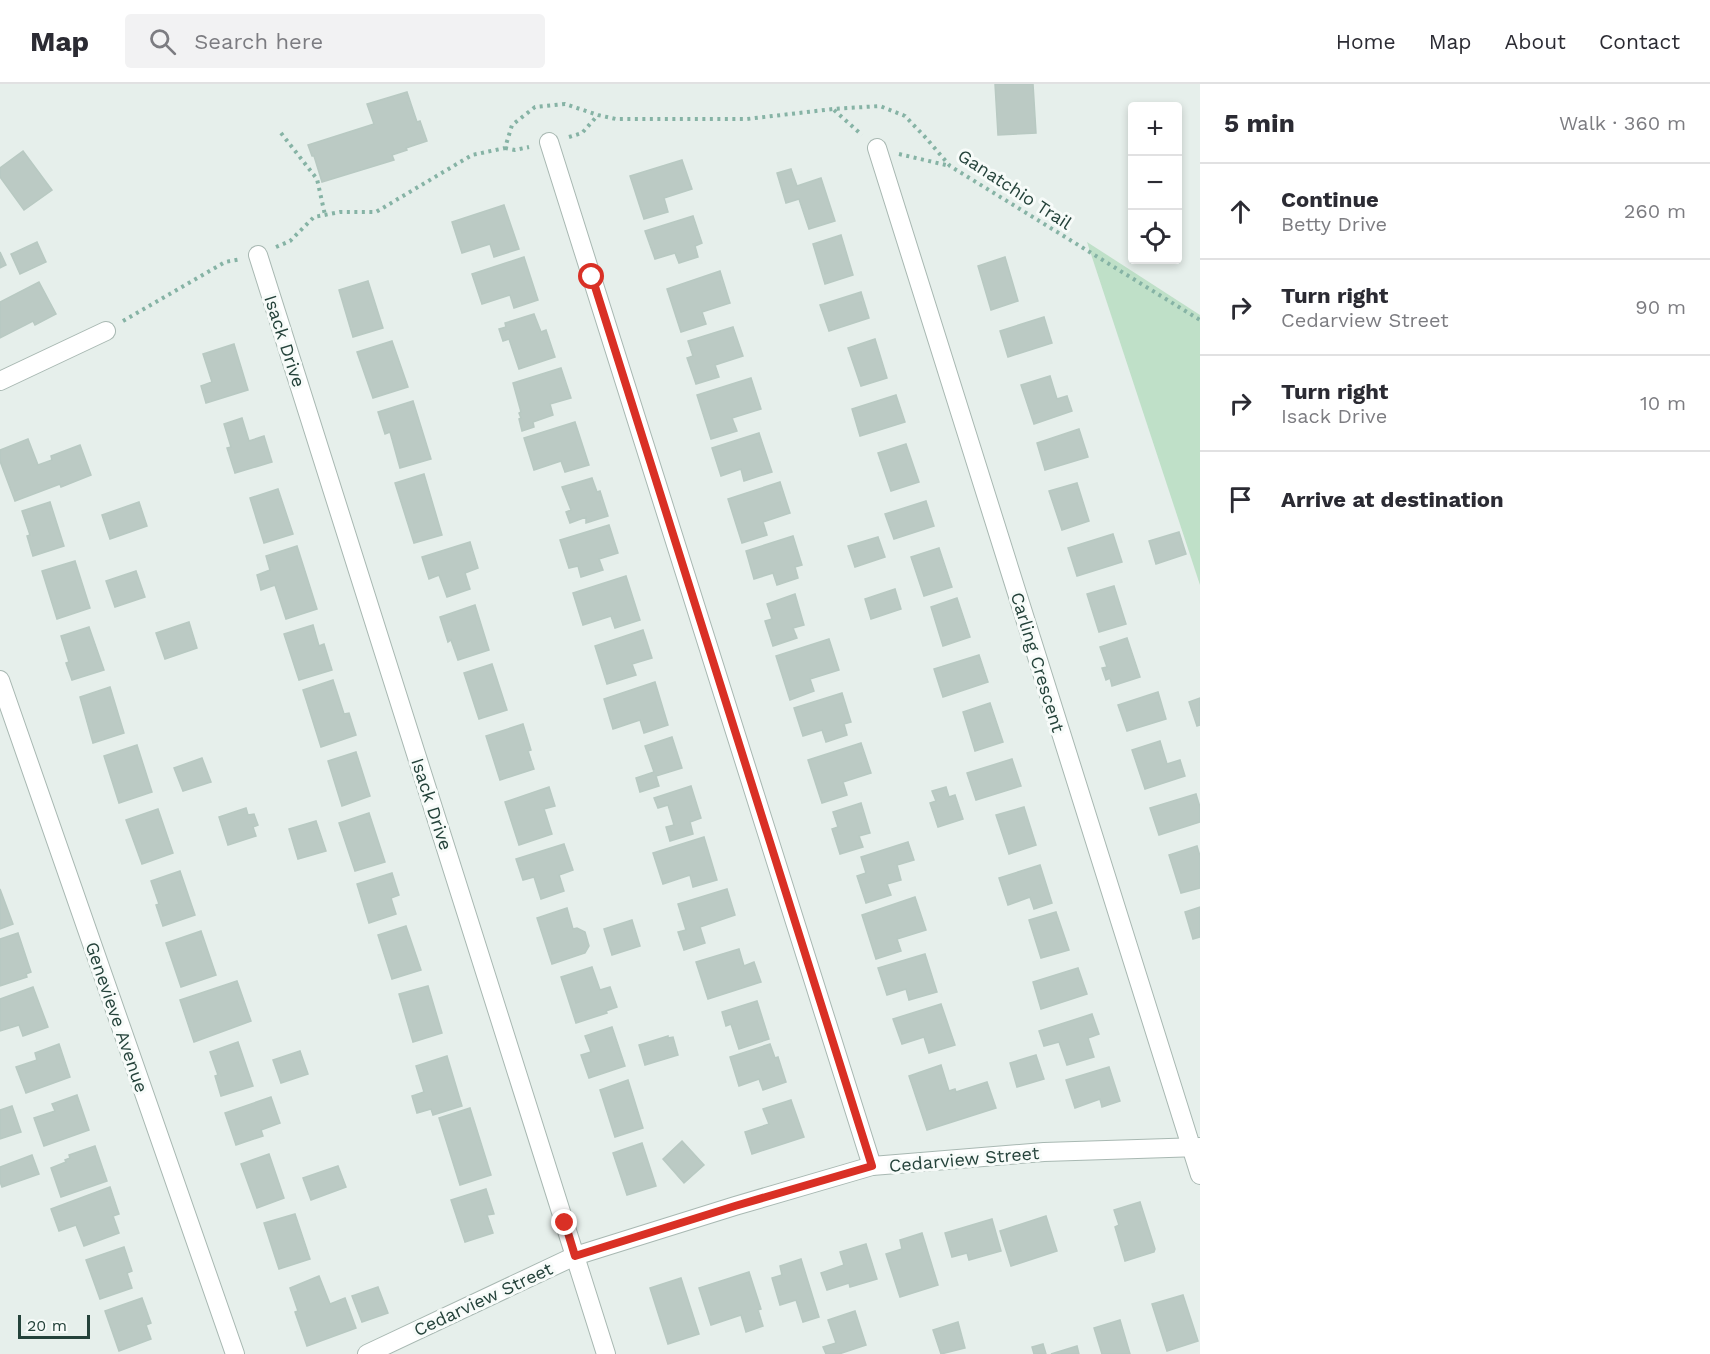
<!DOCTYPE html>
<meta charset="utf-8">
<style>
body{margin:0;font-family:"Work Sans",sans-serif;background:#f2f2f3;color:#2b2b33}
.controls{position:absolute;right:18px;top:18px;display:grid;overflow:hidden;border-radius:6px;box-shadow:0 3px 9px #0003}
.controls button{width:54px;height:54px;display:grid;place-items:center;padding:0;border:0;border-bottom:2px solid #e1e1e2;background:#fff;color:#2b2b33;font:30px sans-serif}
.scale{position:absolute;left:18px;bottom:15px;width:72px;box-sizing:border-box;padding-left:6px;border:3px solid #24423a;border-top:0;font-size:16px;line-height:21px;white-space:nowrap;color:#24423a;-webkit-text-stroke:4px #f7fbf9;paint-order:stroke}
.stop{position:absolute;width:18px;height:18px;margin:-14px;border:4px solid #d93025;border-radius:50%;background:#fff}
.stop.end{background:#d93025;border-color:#fff;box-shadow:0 2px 6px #0008}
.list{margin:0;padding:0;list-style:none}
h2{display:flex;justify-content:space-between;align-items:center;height:78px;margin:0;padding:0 24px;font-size:26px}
h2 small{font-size:20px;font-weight:400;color:#7c7c81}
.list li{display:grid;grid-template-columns:39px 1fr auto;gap:18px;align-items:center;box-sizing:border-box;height:96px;padding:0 24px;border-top:2px solid #e1e1e2}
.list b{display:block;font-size:22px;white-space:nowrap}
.list p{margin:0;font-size:20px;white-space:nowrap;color:#7c7c81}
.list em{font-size:20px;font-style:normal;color:#7c7c81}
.icon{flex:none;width:33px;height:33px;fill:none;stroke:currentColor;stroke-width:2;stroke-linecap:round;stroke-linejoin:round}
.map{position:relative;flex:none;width:1200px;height:1270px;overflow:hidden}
header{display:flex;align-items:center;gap:36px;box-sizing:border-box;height:84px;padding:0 30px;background:#fff;border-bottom:2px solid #e1e1e2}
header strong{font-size:28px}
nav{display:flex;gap:33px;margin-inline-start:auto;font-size:21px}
.search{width:420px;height:54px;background:#f2f2f3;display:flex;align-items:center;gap:15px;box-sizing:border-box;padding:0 21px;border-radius:6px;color:#7c7c81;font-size:22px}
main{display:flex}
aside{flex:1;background:#fff}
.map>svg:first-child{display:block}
</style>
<header>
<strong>Map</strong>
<div class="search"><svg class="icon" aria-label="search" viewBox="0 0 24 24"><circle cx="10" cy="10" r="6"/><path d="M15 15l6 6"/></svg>Search here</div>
<nav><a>Home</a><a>Map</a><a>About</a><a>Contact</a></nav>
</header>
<main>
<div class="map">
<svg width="1200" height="1270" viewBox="0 0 1200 1270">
<rect width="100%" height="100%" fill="#e6efeb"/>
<!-- green -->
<path fill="#bfe0c8" d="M1087 158 1200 231V501Z"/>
<!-- building -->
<g fill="#bbcac4" stroke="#b8c9c2" stroke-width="1.5">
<path d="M995 0H1033L1036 49 998 51Z"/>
<path d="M407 8 417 38 420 37 427 57 406 64 407 66 392 71 394 76 322 98 314 72H312L308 61 374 40 367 20Z"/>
<path d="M23 67 52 106 24 126 0 93V84Z"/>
<path d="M682 76 692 105 664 114 668 128 644 135 630 92Z"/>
<path d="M791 85 797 102 821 94 835 137 809 145 799 115 786 119 777 89Z"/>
<path d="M504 121 519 165 494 173 490 160 462 169 452 138Z"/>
<path d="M693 132 702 159 695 162 698 173 679 179 675 169 655 175 645 147Z"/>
<path d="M841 151 853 191 825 200 813 160Z"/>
<path d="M37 158 46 178 20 190 11 170Z"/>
<path d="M0 168 6 181 0 184Z"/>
<path d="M524 173 538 216 514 224 510 211 482 220 472 190Z"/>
<path d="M1005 173 1018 217 991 226 978 182Z"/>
<path d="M720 187 730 219 702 228 706 240 681 248 667 205Z"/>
<path d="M368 197 383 244 353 253 339 206Z"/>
<path d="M39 198 56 230 35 241 33 237 0 254V218Z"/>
<path d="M861 208 869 234 829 247 820 221Z"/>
<path d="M534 230 541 248 546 246 555 273 519 285 509 255 503 257 499 245 506 243 505 239Z"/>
<path d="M1044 233 1052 259 1008 273 1000 247Z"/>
<path d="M733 243 743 272 715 281 719 293 696 300 687 274 693 272 688 257Z"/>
<path d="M875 255 887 294 861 302 848 264Z"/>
<path d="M392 257 408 303 373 314 357 268Z"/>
<path d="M234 260 248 306 206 319 201 302 212 298 203 270Z"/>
<path d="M561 284 571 314 550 320 553 331 533 338 534 343 522 347 519 335 521 334 519 329 521 328 513 299Z"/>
<path d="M1050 292 1057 315 1067 312 1072 327 1034 340 1021 301Z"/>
<path d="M751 294 761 325 732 334 737 347 711 355 697 311Z"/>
<path d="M896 311 905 338 860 352 852 325Z"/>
<path d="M413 317 431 375 400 384 390 348 385 350 378 328Z"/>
<path d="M242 334 249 357 264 352 272 378 235 389 227 364 231 363 224 340Z"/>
<path d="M575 338 589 381 565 388 561 377 534 386 524 354Z"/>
<path d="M1079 345 1088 373 1045 386 1037 359Z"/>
<path d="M759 349 772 388 744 397 741 385 721 392 712 364Z"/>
<path d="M28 355 38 381 52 376 51 372 80 361 91 391 61 403 60 400 15 417 0 377V366Z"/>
<path d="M906 360 919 398 891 407 878 369Z"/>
<path d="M424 390 442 451 414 459 395 399Z"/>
<path d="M592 394 597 408 600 407 608 432 586 439V433L570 439 566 428 571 426 562 403Z"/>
<path d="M780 398 790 429 763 438 767 451 742 459 728 415Z"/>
<path d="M1077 399 1089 437 1062 446 1049 407Z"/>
<path d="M278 405 293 450 264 459 250 414Z"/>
<path d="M926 417 934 442 894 455 885 430Z"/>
<path d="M50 418 64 462 33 472 27 452 30 451 22 427Z"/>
<path d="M139 418 147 442 110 455 102 431Z"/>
<path d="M609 441 618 469 599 475 603 486 581 493 578 482 569 484 560 456Z"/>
<path d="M1179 448 1186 470 1156 480 1149 457Z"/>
<path d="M1113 450 1122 478 1077 492 1068 464Z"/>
<path d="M793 452 802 481 795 483 798 494 777 501 773 489 754 495 746 467Z"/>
<path d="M878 453 885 473 855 483 848 462Z"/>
<path d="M470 458 478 484 465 489 470 505 447 513 439 491 429 495 422 473Z"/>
<path d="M297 462 317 525 286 535 275 501 261 506 257 491 270 486 266 472Z"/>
<path d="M939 464 952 503 924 512 911 473Z"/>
<path d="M75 477 90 524 57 535 42 487Z"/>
<path d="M136 487 145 513 115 523 106 497Z"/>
<path d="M626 492 640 536 615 544 611 532 583 541 573 509Z"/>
<path d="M1114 502 1126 540 1099 548 1087 510Z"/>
<path d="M895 505 901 525 871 535 865 515Z"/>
<path d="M795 510 804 541 793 544 797 554 773 562 765 537 772 535 767 520Z"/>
<path d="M957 514 970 553 943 562 931 523Z"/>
<path d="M475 521 489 566 458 576 451 556 448 558 440 533Z"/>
<path d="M189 538 197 564 165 575 156 549Z"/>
<path d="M313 541 319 562 324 560 332 586 299 596 284 550Z"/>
<path d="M89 543 104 586 72 596 66 579 69 578 61 552Z"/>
<path d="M643 546 652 574 632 580 636 591 607 600 595 562Z"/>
<path d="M1127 554 1140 593 1112 602 1110 594 1106 596 1102 584 1107 583 1100 563Z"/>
<path d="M829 555 839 586 810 595 814 607 790 616 776 572Z"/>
<path d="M979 571 988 598 943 613 934 585Z"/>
<path d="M492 580 507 626 479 635 464 589Z"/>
<path d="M333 596 344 630 349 629 356 651 321 663 303 606Z"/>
<path d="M655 598 668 641 644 649 640 636 613 645 604 615Z"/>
<path d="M110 603 124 649 93 659 80 613Z"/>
<path d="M1158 608 1166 635 1127 647 1118 621Z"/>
<path d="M842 609 851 638 844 640 847 651 826 658 822 646 803 652 794 624Z"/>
<path d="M1200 614V641L1197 642 1189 618Z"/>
<path d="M990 619 1003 658 975 667 963 628Z"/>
<path d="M523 640 531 666 528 667 534 685 500 696 486 652Z"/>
<path d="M672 653 682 684 656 692 659 702 640 708 636 694 654 688 645 662Z"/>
<path d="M1160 657 1167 680 1180 676 1185 692 1145 705 1132 666Z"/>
<path d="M861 659 871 689 843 698 847 711 822 719 808 676Z"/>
<path d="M137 661 152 708 119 719 104 672Z"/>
<path d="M356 668 370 712 342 722 328 677Z"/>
<path d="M202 674 211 698 183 707 174 684Z"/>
<path d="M1012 675 1021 702 976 716 967 689Z"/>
<path d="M691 702 701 734 690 738 693 750 670 757 666 743 674 741 668 721 658 724 654 714Z"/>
<path d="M549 703 555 722 544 725 552 750 519 761 505 718Z"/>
<path d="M946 703 949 713 955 711 963 735 938 743 930 719 936 717 932 707Z"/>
<path d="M1196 710 1200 723V738L1159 751 1150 724Z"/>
<path d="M861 719 870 749 859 752 863 763 840 770 832 745 838 743 833 728Z"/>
<path d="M1024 723 1036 761 1009 770 996 731Z"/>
<path d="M246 724 248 731 254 730 258 741 253 743 256 752 228 761 219 733Z"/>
<path d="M158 725 173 769 142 780 126 736Z"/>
<path d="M369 729 385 778 355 787 339 739Z"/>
<path d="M316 737 326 767 298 775 289 745Z"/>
<path d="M704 753 717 796 693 803 690 791 663 800 653 769Z"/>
<path d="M908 758 914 776 897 781 901 796 887 800 891 811 866 819 857 792 866 789 861 773Z"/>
<path d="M564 760 573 786 559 791 564 807 541 815 534 793 523 796 516 775Z"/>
<path d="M1197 762 1200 772V804L1181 809 1169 771Z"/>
<path d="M1040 781 1052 819 1034 825 1030 813 1008 821 999 794Z"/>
<path d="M180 787 195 831 163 842 156 821 159 820 151 797Z"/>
<path d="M392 789 399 811 391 814 396 830 369 839 357 800Z"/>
<path d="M0 805 13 840 0 845Z"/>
<path d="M727 805 735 831 700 843 705 859 684 866 678 848 686 846 678 820Z"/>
<path d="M915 813 926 846 897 855 901 867 876 875 862 831Z"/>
<path d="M1200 823V853L1193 855 1185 828Z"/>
<path d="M567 824 573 845 577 844 585 848 589 862 585 869 552 880 537 834Z"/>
<path d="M1056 828 1069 866 1041 874 1029 836Z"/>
<path d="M632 836 640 862 612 871 604 845Z"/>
<path d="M406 842 421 886 392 895 378 851Z"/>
<path d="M201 847 216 891 181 903 166 859Z"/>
<path d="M18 849 31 888 26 890 27 893 0 902V855Z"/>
<path d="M739 865 744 882 754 878 761 898 708 915 696 878Z"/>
<path d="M925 870 937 908 909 916 906 905 887 911 878 884Z"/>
<path d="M592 883 600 906 610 903 617 923 606 927 607 929 576 939 561 893Z"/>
<path d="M1078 884 1087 910 1041 925 1033 898Z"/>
<path d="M237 897 251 937 194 958 180 916Z"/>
<path d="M428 902 442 949 413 958 399 910Z"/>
<path d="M33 903 48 943 23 952 19 941 0 947V915Z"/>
<path d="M757 917 769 955 739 965 731 940 726 942 722 928Z"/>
<path d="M941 920 955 961 929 969 924 953 902 960 893 935Z"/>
<path d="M1092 930 1099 950 1088 954 1094 973 1067 981 1059 958 1044 962 1039 947Z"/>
<path d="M612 943 625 982 589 994 581 971 591 968 585 952Z"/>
<path d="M668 952V954L673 953 678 971 645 981 639 961Z"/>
<path d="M238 958 253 1002 221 1012 215 992 218 991 210 968Z"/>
<path d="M59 960 70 993 26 1009 16 983 37 976 35 969Z"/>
<path d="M770 960 775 974 778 973 786 998 763 1006 759 995 739 1002 730 973Z"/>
<path d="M300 967 308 990 281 999 273 976Z"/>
<path d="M1036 971 1044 995 1017 1003 1010 979Z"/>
<path d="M447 972 462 1022 433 1031 431 1025 417 1029 412 1012 424 1008 416 982Z"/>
<path d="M941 981 949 1007 955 1005 956 1008 987 998 996 1024 927 1046 909 992Z"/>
<path d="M1109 983 1120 1017 1102 1023 1100 1015 1075 1024 1066 996Z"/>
<path d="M628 996 643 1044 615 1053 600 1006Z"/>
<path d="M77 1011 89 1046 44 1062 34 1034 55 1027 52 1020Z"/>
<path d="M271 1013 280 1039 261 1046 263 1052 236 1061 225 1029Z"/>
<path d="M791 1016 804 1053 752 1070 745 1048 769 1040 763 1025Z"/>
<path d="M12 1022 21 1048 0 1055V1026Z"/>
<path d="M470 1024 491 1091 460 1101 439 1034Z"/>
<path d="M682 1057 704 1081 684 1099 663 1075Z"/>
<path d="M642 1059 656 1102 627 1111 613 1069Z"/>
<path d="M95 1062 107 1097 61 1113 51 1084 66 1078 65 1076 70 1074 69 1071Z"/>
<path d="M269 1070 284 1114 257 1124 241 1080Z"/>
<path d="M32 1071 39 1090 2 1103 0 1098V1083Z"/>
<path d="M338 1082 346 1103 311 1116 303 1094Z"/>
<path d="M110 1103 119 1130 113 1132 119 1149 84 1162 76 1141 59 1147 51 1125Z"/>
<path d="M486 1105 494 1130 487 1131 493 1149 465 1158 451 1116Z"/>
<path d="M1140 1118 1155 1165 1154 1168 1125 1177 1115 1143 1119 1141 1114 1126Z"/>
<path d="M295 1130 310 1175 279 1185 264 1139Z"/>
<path d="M1046 1132 1057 1167 1011 1182 1000 1147Z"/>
<path d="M992 1135 1001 1167 969 1176 967 1169 952 1173 945 1149Z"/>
<path d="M922 1149 938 1201 900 1213 886 1170 902 1165 900 1156Z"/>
<path d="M866 1160 877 1195 850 1203 849 1199 827 1206 821 1189 844 1181 840 1168Z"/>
<path d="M124 1163 132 1187 127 1189 132 1204 100 1215 86 1176Z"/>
<path d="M801 1175 819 1233 803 1238 796 1216 780 1221 772 1194 782 1191 780 1182Z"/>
<path d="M749 1188 761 1225 758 1226 763 1242 746 1248 741 1231 711 1241 699 1204Z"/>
<path d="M319 1192 330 1220 345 1214 356 1244 307 1262 295 1228 298 1227 290 1204Z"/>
<path d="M681 1194 699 1250 668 1260 650 1204Z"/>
<path d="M378 1203 388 1229 362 1238 352 1212Z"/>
<path d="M1183 1211 1198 1257 1167 1267 1152 1220Z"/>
<path d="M142 1214 151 1239 146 1241 151 1255 119 1267 105 1227Z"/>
<path d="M855 1227 866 1261 839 1270H826L823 1263 836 1259 828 1236Z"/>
<path d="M1120 1236 1130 1270H1102L1094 1244Z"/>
<path d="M958 1238 965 1264 941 1270 933 1246Z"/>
<path d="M1043 1260 1046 1270H1034L1032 1263Z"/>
<path d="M1077 1262 1079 1270H1051Z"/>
</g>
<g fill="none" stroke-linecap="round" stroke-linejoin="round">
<!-- street casing -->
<g stroke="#a8b8b2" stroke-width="20">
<g id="street">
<path d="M549 58 872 1082"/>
<path d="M877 64 1200 1091"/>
<path d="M258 171 606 1270"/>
<path d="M0 297 106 247"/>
<path d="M0 596 235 1270"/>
<path d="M367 1270 575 1172 735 1122 872 1082 1044 1068 1200 1063"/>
</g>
</g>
<!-- path -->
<g stroke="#86b3a5" stroke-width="4" stroke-dasharray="3 4.5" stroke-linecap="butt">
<path d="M834 26 862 51"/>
<path d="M281 49 317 95 325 131"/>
<path d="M569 53 582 49 598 31"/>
<path d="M505 64 515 66 529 63"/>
<path d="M899 70 950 82"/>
<path d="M276 163 290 157 314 133 340 128H376L472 71 505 64 512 41 535 23 565 20 598 31 616 35H747L833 25 880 22 905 32 926 54 950 82 1200 236"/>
<path d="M123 237 225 178 241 175"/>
</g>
<!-- street -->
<use href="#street" stroke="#fff" stroke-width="18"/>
</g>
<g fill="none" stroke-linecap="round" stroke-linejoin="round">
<!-- route -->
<path stroke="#d93025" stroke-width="8" d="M565 1139 575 1172 735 1122 872 1082 592 193"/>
</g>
<g text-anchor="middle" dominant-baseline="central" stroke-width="6" stroke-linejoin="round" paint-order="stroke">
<!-- street labels -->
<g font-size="18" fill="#24423a" stroke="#f7fbf9">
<text transform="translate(1015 105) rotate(33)">Ganatchio Trail</text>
<text transform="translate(285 257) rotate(72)">Isack Drive</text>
<text transform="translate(1038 578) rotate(73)">Carling Crescent</text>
<text transform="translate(432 720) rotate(72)">Isack Drive</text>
<text transform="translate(117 933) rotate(71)">Genevieve Avenue</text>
<text transform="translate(964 1075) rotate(-5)">Cedarview Street</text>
<text transform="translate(483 1215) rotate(-25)">Cedarview Street</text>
</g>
</g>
</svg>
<div class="controls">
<button>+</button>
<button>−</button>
<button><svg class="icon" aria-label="locate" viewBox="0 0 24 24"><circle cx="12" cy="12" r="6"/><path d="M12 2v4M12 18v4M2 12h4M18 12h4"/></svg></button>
</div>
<div class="scale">20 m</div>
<div class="stop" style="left:592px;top:193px"></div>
<div class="stop end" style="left:565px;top:1139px"></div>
</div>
<aside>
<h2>5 min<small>Walk · 360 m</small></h2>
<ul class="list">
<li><svg class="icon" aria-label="ahead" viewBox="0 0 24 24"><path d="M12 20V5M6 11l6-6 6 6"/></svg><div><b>Continue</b><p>Betty Drive</p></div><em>260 m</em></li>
<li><svg class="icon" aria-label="right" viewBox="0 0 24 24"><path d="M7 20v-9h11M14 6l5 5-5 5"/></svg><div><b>Turn right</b><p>Cedarview Street</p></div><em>90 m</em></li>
<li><svg class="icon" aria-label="right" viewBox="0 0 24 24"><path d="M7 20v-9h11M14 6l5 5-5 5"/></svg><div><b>Turn right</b><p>Isack Drive</p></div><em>10 m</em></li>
<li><svg class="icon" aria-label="arrive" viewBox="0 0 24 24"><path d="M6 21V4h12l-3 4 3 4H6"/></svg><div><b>Arrive at destination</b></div></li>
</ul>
</aside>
</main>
